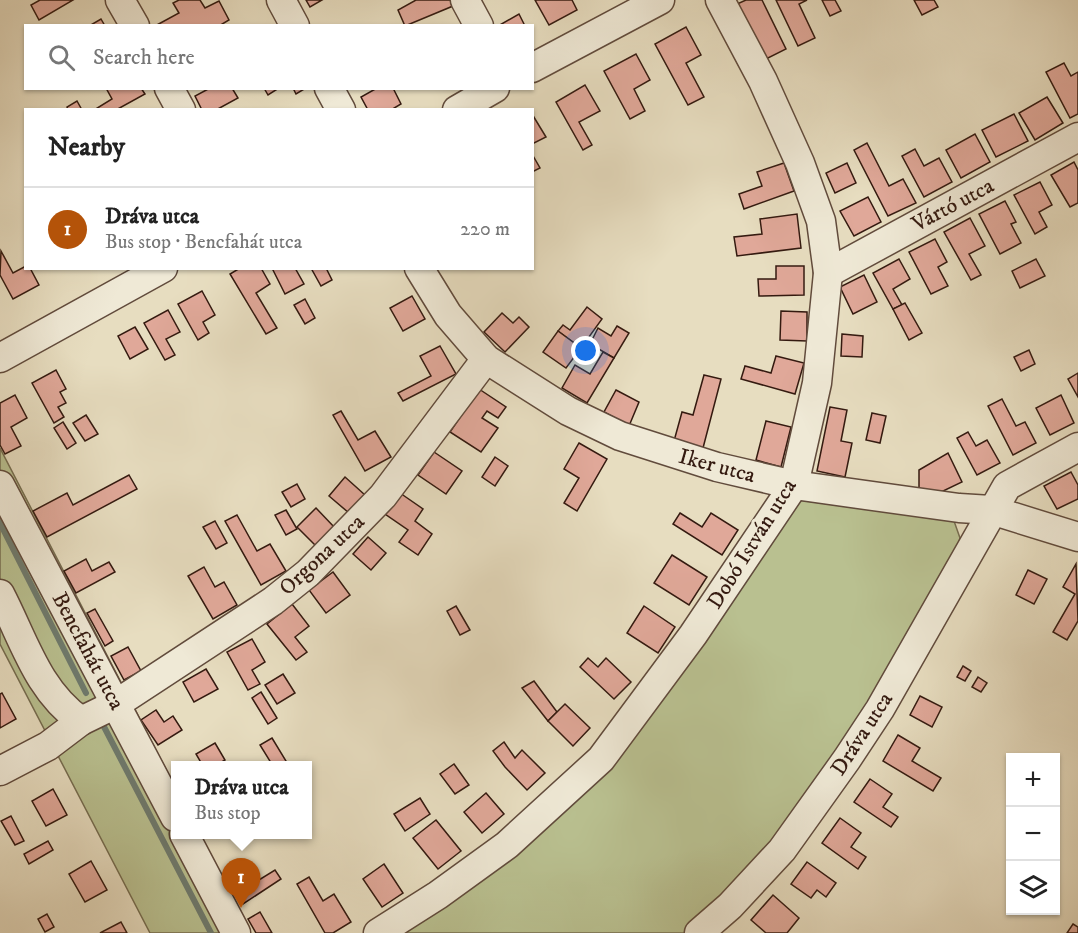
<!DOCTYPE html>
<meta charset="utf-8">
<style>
body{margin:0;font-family:"IM FELL DW Pica",serif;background:#f2f2f2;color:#222}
.controls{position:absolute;right:18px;bottom:18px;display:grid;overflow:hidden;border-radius:0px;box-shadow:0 2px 4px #0004}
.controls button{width:54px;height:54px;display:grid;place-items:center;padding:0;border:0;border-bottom:2px solid #e0e0e0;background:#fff;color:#222;font:30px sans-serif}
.you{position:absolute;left:586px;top:351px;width:21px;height:21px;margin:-15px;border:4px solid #fff;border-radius:50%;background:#1a73e8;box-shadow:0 0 0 9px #1a73e833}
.badge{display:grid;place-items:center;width:39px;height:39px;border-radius:50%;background:#b45309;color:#fff;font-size:20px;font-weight:700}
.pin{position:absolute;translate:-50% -50px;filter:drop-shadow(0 2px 3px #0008)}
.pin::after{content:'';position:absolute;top:32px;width:21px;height:18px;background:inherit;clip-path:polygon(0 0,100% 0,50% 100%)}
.popup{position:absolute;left:171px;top:761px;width:141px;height:78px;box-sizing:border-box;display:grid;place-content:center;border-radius:0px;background:#fff;filter:drop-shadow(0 2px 4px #0005);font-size:20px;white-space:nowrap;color:#767676}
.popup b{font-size:22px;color:#222}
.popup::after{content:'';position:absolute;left:50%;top:100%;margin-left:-12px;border:12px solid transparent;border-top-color:#fff}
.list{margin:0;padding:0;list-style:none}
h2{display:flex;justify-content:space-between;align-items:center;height:78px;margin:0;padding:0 24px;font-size:26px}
h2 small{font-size:20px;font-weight:400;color:#767676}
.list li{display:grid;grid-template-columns:39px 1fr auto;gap:18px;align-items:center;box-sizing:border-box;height:84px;padding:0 24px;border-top:2px solid #e0e0e0}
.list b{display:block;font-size:22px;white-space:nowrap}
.list p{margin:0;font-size:20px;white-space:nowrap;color:#767676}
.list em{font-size:20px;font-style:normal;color:#767676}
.icon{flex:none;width:33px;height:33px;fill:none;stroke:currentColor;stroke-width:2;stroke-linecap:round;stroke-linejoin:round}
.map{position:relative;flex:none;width:1078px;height:933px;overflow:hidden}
.search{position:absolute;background:#fff;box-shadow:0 2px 4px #0004;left:24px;top:24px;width:510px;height:66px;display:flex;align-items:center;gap:15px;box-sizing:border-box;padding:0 21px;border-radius:0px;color:#767676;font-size:22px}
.panel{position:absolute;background:#fff;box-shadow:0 2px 4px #0004;left:24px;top:108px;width:510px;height:162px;border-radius:0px}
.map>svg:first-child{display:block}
</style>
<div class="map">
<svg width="1078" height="933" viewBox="0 0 1078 933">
<rect width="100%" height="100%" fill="#e7ddc0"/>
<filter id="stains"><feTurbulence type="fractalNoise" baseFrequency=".00333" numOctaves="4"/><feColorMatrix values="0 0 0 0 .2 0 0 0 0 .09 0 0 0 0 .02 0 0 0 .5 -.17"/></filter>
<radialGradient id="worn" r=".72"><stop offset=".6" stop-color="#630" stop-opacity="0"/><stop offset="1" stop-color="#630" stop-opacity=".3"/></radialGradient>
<!-- green -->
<g fill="#b9c090" stroke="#766d50" stroke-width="1.5">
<path d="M0 448 175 787V834L199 835 250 933H150L0 644Z"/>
<path d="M799 500 954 521 960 538 954 564 931 606 783 836 688 933H394L512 850Z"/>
</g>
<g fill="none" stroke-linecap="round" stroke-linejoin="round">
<!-- stream -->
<g stroke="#6f7b6e" stroke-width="6">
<path d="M0 523 86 693"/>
<path d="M101 721 211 933"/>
</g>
</g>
<!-- building -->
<g fill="#e0a899" stroke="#341a10" stroke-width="1.5">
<path d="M40 0H73L39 20 31 5Z"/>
<path d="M179 0H200L205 8 219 1 229 20 219 26H155L179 13 173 3Z"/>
<path d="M306 0H322L310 7Z"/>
<path d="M416 0H450L453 6 405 26 398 10Z"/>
<path d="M535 0H572L577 10 549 25Z"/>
<path d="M746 0H762L786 49 764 60 737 4Z"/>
<path d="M776 0H807L799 4 815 38 798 46Z"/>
<path d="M822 0H835L841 11 830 16Z"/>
<path d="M914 0H934L938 7 922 15Z"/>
<path d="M519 14 525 26H498Z"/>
<path d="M101 19 105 26H89Z"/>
<path d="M686 27 701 55 686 63 704 97 688 105 655 44Z"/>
<path d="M636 54 650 80 634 89 645 111 630 119 604 71Z"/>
<path d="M1064 63 1071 76 1078 72V114L1070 118 1046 72Z"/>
<path d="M585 85 600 111 579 122 592 145 583 150 556 102Z"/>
<path d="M106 88H141L145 94 116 110H94L112 99Z"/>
<path d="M210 88H232L238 98 216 110H202L195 96Z"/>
<path d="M264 88H279L268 95Z"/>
<path d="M293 88H306L296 94Z"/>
<path d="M377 88H393L401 104 391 110H368L361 97Z"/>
<path d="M1047 97 1063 123 1035 140 1019 113Z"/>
<path d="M77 101 82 110H68L67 107Z"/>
<path d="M532 114 546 137 532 144Z"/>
<path d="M1014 114 1028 141 996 157 982 130Z"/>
<path d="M975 134 990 162 961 178 946 150Z"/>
<path d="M867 143 889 186 903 179 916 203 888 216 854 150Z"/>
<path d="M915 149 924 166 939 158 952 182 924 197 902 156Z"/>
<path d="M532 154 540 168 532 172Z"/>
<path d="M1074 162 1078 170V203L1070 207 1051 175Z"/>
<path d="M784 163 794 191 744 209 739 194 762 186 757 172Z"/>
<path d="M847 163 856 183 835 193 826 173Z"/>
<path d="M1040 182 1052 205 1039 212 1047 227 1035 234 1014 195Z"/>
<path d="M868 197 881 222 854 236 840 211Z"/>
<path d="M1005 201 1016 222 1011 224 1021 243 1000 254 979 214Z"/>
<path d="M797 214 801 248 737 256 734 237 762 234 760 219Z"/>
<path d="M970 218 985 246 969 254 981 275 971 280 944 232Z"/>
<path d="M935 239 947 262 938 267 948 286 931 294 909 252Z"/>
<path d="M1 251 13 273 26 266V268H30L39 285 13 299 0 275Z"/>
<path d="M899 259 910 279 893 289 902 305 893 309 873 273Z"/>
<path d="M1036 259 1045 276 1020 288 1012 271Z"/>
<path d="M776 266H804V295L759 296 758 279H776Z"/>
<path d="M240 268H261L270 284 256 293 277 328 266 334 230 274Z"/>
<path d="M272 268H295L304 284 285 294Z"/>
<path d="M311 268H326L332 280 321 286Z"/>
<path d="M864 275 877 302 853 314 840 287Z"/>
<path d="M202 291 215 315 203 322 209 333 198 340 178 304Z"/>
<path d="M412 296 425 319 403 331 390 308Z"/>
<path d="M305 299 315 318 305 324 294 305Z"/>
<path d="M905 303 922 333 909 340 893 309Z"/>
<path d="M587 307 602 319 581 348 558 331 563 325 570 330Z"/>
<path d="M168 310 180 332 166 339 175 355 165 360 144 323Z"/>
<path d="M781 311 807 312V341L780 340Z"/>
<path d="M502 313 513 323 519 317 529 327 505 352 484 332Z"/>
<path d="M617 326 629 333 614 358 590 344 598 328 611 336Z"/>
<path d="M135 327 148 349 130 359 118 336Z"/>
<path d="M558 331 581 348 566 368 543 352Z"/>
<path d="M842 334 863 336 862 357 841 356Z"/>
<path d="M440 346 456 374 403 401 398 393 431 376 420 356Z"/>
<path d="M1029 350 1035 364 1021 371 1014 357Z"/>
<path d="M603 352 614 358 587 403 562 388 575 365 590 374Z"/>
<path d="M776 356 804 363 795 394 741 379 745 366 771 373Z"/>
<path d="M56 370 66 389 60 392 66 403 58 407 64 417 54 423 32 383Z"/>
<path d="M1078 373V397L1068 379Z"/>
<path d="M704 375 721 379 703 448 674 441 682 412 693 415Z"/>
<path d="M479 389 506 407 498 418 487 411 482 418 498 428 481 452 450 432Z"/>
<path d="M616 390 639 402 629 426 604 412Z"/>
<path d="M15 395 27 418 11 427 21 446 5 454 0 445V403Z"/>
<path d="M1061 395 1074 423 1050 435 1036 408Z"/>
<path d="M1002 399 1016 426 1025 422 1036 443 1013 455 988 406Z"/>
<path d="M830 407 847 410 841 441 852 443 845 477 817 471Z"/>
<path d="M341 411 358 440 375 431 391 457 365 471 333 415Z"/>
<path d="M872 413 886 416 880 443 866 440Z"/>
<path d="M86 415 98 434 85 441 73 423Z"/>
<path d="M766 421 791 427 781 467 756 460Z"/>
<path d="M63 422 76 443 67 449 54 428Z"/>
<path d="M968 432 976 446 987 440 1000 463 977 475 957 438Z"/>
<path d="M579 443 607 459 577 511 564 503 579 478 564 469Z"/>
<path d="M434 452 462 471 446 494 418 475Z"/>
<path d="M948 453 962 482 939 493 926 492 919 488V470Z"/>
<path d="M495 457 508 466 495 486 482 477Z"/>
<path d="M1071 472 1078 485V499L1057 509 1044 486Z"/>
<path d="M129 475 137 489 47 537 33 511 67 493 73 505Z"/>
<path d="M345 477 365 495 349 513 329 496Z"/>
<path d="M297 484 305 499 291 507 282 492Z"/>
<path d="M400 493 423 509 415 521 432 534 418 555 399 542 408 530 385 514Z"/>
<path d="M316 508 335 528 316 546 297 527Z"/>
<path d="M286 510 297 529 286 535 275 515Z"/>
<path d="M680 513 702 527 711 513 738 530 722 555 673 524Z"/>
<path d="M237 515 257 551 270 544 286 571 261 585 225 521Z"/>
<path d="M215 521 227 543 216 549 203 527Z"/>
<path d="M368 537 386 553 371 570 353 554Z"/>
<path d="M672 555 707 577 689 605 654 583Z"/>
<path d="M86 559 92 571 109 562 115 572 76 593 64 571Z"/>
<path d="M1076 564 1078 621 1067 640 1053 632 1075 594 1063 587Z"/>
<path d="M204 567 215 587 224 582 237 605 213 619 188 576Z"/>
<path d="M1028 570 1047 579 1034 604 1016 595Z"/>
<path d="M333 572 350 595 326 613 309 590Z"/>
<path d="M292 604 309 626 295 637 307 652 296 660 267 624Z"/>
<path d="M456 606 470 630 460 635 447 611Z"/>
<path d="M644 606 675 627 658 653 627 633Z"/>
<path d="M95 609 113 641 105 646 87 613Z"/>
<path d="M252 639 265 662 252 670 260 684 248 690 227 652Z"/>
<path d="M128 647 141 671 124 680 111 656Z"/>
<path d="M588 658 598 667 606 658 631 682 614 699 580 667Z"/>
<path d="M963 666 971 671 965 681 957 677Z"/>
<path d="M206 669 218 689 194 702 183 682Z"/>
<path d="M283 674 295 693 277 704 265 685Z"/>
<path d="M978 677 987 683 981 692 972 687Z"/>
<path d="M534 681 557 712 548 721 522 688Z"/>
<path d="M261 692 277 718 268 724 252 698Z"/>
<path d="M2 693 16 719 0 728V694Z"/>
<path d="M920 696 942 707 932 727 910 715Z"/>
<path d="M565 704 590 728 573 746 548 721Z"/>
<path d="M156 710 164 722 173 716 182 730 158 745 141 720Z"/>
<path d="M898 735 920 748 912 761 941 778 933 791 883 761Z"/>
<path d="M272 738 289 766H273L260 745Z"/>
<path d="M504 742 515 758 522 750 545 773 527 790 505 767 493 751Z"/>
<path d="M215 743 225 760 215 766H203L196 754Z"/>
<path d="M454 764 469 785 455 794 440 774Z"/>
<path d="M870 779 892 794 883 807 898 817 891 827 854 802Z"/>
<path d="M53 789 67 815 46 826 32 801Z"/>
<path d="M486 793 504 814 482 833 464 812Z"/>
<path d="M420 798 430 814 405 831 394 814Z"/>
<path d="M11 816 24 841 15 845 1 821Z"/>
<path d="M840 818 861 833 851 847 866 857 858 869 822 843Z"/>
<path d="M436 820 461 851 438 869 413 838Z"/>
<path d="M48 841 53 850 29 864 24 854Z"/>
<path d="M91 861 107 890 85 902 69 874Z"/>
<path d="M807 862 836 883 826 897 817 890 811 898 791 884Z"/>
<path d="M384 864 403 893 382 907 363 879Z"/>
<path d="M251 867 259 880 275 870 281 879 243 904 229 882Z"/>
<path d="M309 877 323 901 334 894 351 922 333 933H325L297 884Z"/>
<path d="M773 895 799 918 787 933H766L751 920Z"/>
<path d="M260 912 272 933H256L248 919Z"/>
<path d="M47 914 54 927 45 932 38 919Z"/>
<path d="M121 922 127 933H100Z"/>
<path d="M1073 924 1078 927V933H1067Z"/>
</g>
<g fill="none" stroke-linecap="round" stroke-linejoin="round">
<!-- minor casing -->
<g stroke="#614b3c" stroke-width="31">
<g id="minor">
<path d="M120 0 135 26"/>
<path d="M281 0 295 26"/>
<path d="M465 0 479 26"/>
<path d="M532 68 660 0"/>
<path d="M169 88 181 110"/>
<path d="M329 88 341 110"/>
<path d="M457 110 495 88"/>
<path d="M419 268 448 315 486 359 568 411 620 436 717 467 794 485 959 508 991 510 1078 537"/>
<path d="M828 273 1078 137"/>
<path d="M0 358 163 268"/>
<path d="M0 485 175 817"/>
<path d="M0 594C24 640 37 690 81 721"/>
<path d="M0 771 48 746 81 721 116 704 273 601 308 573 383 496 486 359"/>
<path d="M184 834 236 933"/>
<path d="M378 933 438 895 507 845 601 759 693 635 794 485 817 383 828 273 821 221 800 163 763 81 720 0"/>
<path d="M699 933 730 906 782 850 847 759 880 709 1007 486 1078 447"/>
</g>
</g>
<!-- minor -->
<use href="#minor" stroke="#efe9d6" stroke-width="28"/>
</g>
<g text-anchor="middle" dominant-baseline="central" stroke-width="6" stroke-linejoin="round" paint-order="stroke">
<!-- street labels -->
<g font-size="22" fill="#341a10" stroke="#efe9d6">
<text transform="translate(953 205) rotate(-28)">Vártó utca</text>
<text transform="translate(717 466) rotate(15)">Iker utca</text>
<text transform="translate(752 544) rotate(-58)">Dobó István utca</text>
<text transform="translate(322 555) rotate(-43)">Orgona utca</text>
<text transform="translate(88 651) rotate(62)">Bencfahát utca</text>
<text transform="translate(862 734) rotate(-57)">Dráva utca</text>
</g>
</g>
<rect width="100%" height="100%" filter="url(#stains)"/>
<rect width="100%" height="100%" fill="url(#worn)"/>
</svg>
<div class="controls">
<button>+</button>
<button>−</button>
<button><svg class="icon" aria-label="layers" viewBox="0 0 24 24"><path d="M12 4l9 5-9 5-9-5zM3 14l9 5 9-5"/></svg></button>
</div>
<div class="you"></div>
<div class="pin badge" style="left:241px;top:908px">1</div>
<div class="popup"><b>Dráva utca</b>Bus stop</div>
<div class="search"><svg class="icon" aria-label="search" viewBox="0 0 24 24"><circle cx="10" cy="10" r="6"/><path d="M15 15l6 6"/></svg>Search here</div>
<section class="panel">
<h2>Nearby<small></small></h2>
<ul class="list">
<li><span class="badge">1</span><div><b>Dráva utca</b><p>Bus stop · Bencfahát utca</p></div><em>220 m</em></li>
</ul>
</section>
</div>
